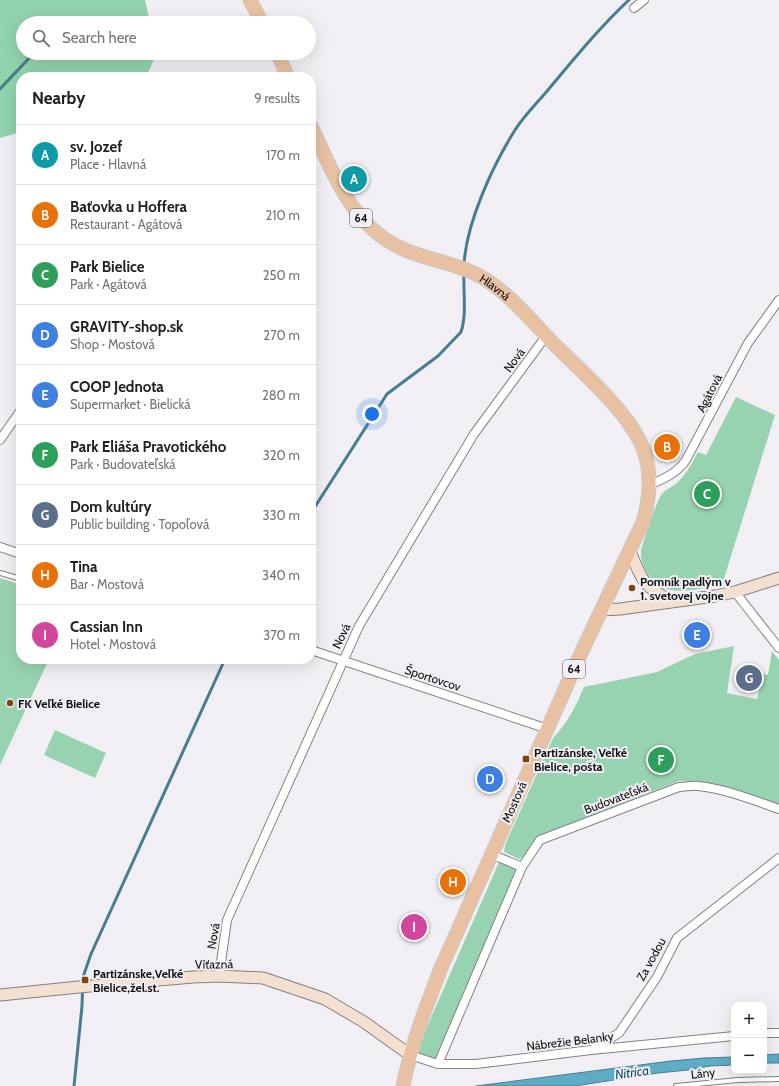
<!DOCTYPE html>
<meta charset="utf-8">
<style>
body{margin:0;font-family:Cabin,sans-serif;background:#f6f6f6;color:#202124}
.controls{position:absolute;right:12px;bottom:12px;display:grid;overflow:hidden;border-radius:8px;box-shadow:0 4px 16px #0002}
.controls button{width:36px;height:36px;display:grid;place-items:center;padding:0;border:0;border-bottom:1px solid #e0e0e0;background:#fff;color:#202124;font:20px sans-serif}
.you{position:absolute;left:372px;top:414px;width:14px;height:14px;margin:-10px;border:3px solid #fff;border-radius:50%;background:#1a73e8;box-shadow:0 0 0 6px #1a73e833}
.badge{display:grid;place-items:center;width:26px;height:26px;border-radius:50%;background:#85440d;color:#fff;font-size:13px;font-weight:700}
.pin{position:absolute;translate:-50% -50%;border:2px solid #fff;box-shadow:0 1px 4px #0006}
.list{margin:0;padding:0;list-style:none}
h2{display:flex;justify-content:space-between;align-items:center;height:52px;margin:0;padding:0 16px;font-size:17px}
h2 small{font-size:13px;font-weight:400;color:#757577}
.list li{display:grid;grid-template-columns:26px 1fr auto;gap:12px;align-items:center;box-sizing:border-box;height:60px;padding:0 16px;border-top:1px solid #e0e0e0}
.list b{display:block;font-size:15px;white-space:nowrap}
.list p{margin:0;font-size:13px;white-space:nowrap;color:#757577}
.list em{font-size:13px;font-style:normal;color:#757577}
.icon{flex:none;width:22px;height:22px;fill:none;stroke:currentColor;stroke-width:2;stroke-linecap:round;stroke-linejoin:round}
.map{position:relative;flex:none;width:779px;height:1086px;overflow:hidden}
.search{position:absolute;background:#fff;box-shadow:0 4px 16px #0002;left:16px;top:16px;width:300px;height:44px;display:flex;align-items:center;gap:10px;box-sizing:border-box;padding:0 14px;border-radius:22px;color:#757577;font-size:15px}
.panel{position:absolute;background:#fff;box-shadow:0 4px 16px #0002;left:16px;top:72px;width:300px;height:592px;border-radius:16px}
.map>svg:first-child{display:block}
</style>
<div class="map">
<svg width="779" height="1086" viewBox="0 0 779 1086">
<rect width="100%" height="100%" fill="#f1eff4"/>
<!-- green -->
<g fill="#98d3b1">
<path d="M736 397 775 415 722 585C706 587 687 593 671 590 655 587 640 568 641 552 642 544 656 504 660 497 664 489 672 488 678 482 687 473 692 463 698 452L706 455Z"/>
<path d="M0 578 21 585V659H49L0 765Z"/>
<path d="M734 646 727 693 757 699 763 674 768 675 772 651 779 660V805L739 791 707 783 679 781 538 836 530 853 519 859 504 852 505 845 553 738C567 724 576 706 584 687L657 672 695 654Z"/>
<path d="M55 730 106 753 95 778 44 755Z"/>
<path d="M499 862 518 869 436 1059 416 1052Z"/>
</g>
<!-- forest -->
<path fill="#91d3ad" d="M0 0H145L150 23H23V53H157L146 77H21V132L0 138Z"/>
<!-- water -->
<g fill="#5facc7" stroke="#477d90">
<path d="M779 1054V1063H764V1055Z"/>
<path d="M734 1057V1065L710 1066 688 1070 658 1073 575 1086H476L671 1061 704 1058Z"/>
</g>
<g fill="none" stroke-linecap="round" stroke-linejoin="round">
<!-- stream -->
<g stroke="#477d90" stroke-width="3">
<path d="M0 89 33 54"/>
<path d="M464 265C466 223 493 165 515 130 524 116 537 103 548 90 574 59 599 28 629 0"/>
<path d="M311 513 387 394 438 356 461 332C467 314 463 291 464 272"/>
<path d="M74 1086 82 1006 83 977 91 954 225 659"/>
</g>
<!-- lane casing -->
<g stroke="#828084" stroke-width="6">
<g id="lane">
<path d="M0 573 21 579"/>
<path d="M676 1086 738 1080 779 1079"/>
</g>
</g>
<!-- street casing -->
<g stroke="#828084" stroke-width="10">
<g id="street">
<path d="M634 8 644 0"/>
<path d="M0 440 21 410"/>
<path d="M649 485C664 479 677 473 686 460L748 343 779 300"/>
<path d="M0 547 21 554"/>
<path d="M735 592 779 648"/>
<path d="M311 650 548 729"/>
<path d="M491 854 522 867"/>
<path d="M219 976 227 920 359 626 474 434 546 336"/>
<path d="M764 1033H779"/>
<path d="M593 1049 619 1033 657 977 677 938 779 858"/>
<path d="M410 1055 438 1064H476L591 1050 734 1036"/>
<path d="M438 1064 522 867 540 840 679 787C685 787 692 785 698 786 726 789 753 800 779 809"/>
</g>
</g>
<!-- secondary casing -->
<g stroke="#828084" stroke-width="13">
<g id="secondary">
<path d="M630 551C640 577 645 590 673 601"/>
<path d="M601 610 620 609 715 596 735 592 779 578"/>
<path d="M0 995 79 987 193 977 219 976 263 978 325 999 364 1022 410 1055"/>
</g>
</g>
<!-- primary casing -->
<g stroke="#cacaca" stroke-width="15">
<g id="primary">
<path d="M250 0 262 23"/>
<path d="M277 53 288 77"/>
<path id="s1" d="M311 126C329 163 344 206 377 233 407 258 441 258 474 273 505 288 529 318 553 343 581 371 628 411 643 448 652 472 650 498 643 522L582 651 441 968C426 1007 411 1045 403 1086"/>
</g>
</g>
<!-- lane -->
<use href="#lane" stroke="#fff" stroke-width="4"/>
<!-- street -->
<use href="#street" stroke="#fff" stroke-width="8"/>
<!-- secondary -->
<use href="#secondary" stroke="#f3e0d0" stroke-width="11"/>
<!-- primary -->
<use href="#primary" stroke="#e8c1a2" stroke-width="13"/>
</g>
<!-- markers -->
<g fill="#85440d" stroke="#f1eff4" stroke-width="1.5">
<circle cx="632" cy="588" r="4"/>
<circle cx="10" cy="703" r="4"/>
<rect x="522" y="755" width="8" height="8" rx="2"/>
<rect x="81" y="976" width="8" height="8" rx="2"/>
</g>
<g text-anchor="middle" dominant-baseline="central" stroke-width="4" stroke-linejoin="round" paint-order="stroke">
<!-- shield labels -->
<g fill="#f1eff4" stroke="#535254" stroke-width="1">
<rect x="350" y="209" width="22" height="18" rx="3"/>
<rect x="563" y="660" width="22" height="18" rx="3"/>
</g>
<g font-size="11" font-weight="bold" fill="#0f0e10">
<text x="361" y="218">64</text>
<text x="574" y="669">64</text>
</g>
<!-- street labels -->
<g font-size="12" fill="#0f0e10" stroke="#f1eff4">
<text stroke="none"><textPath href="#s1" startOffset="258">Hlavná</textPath></text>
<text transform="translate(514 360) rotate(-54)">Nová</text>
<text transform="translate(709 393) rotate(-63)">Agátová</text>
<text transform="translate(341 636) rotate(-65)">Nová</text>
<text transform="translate(433 678) rotate(18)">Športovcov</text>
<text transform="translate(616 798) rotate(-21)">Budovateľská</text>
<text transform="translate(514 802) rotate(-66)">Mostová</text>
<text transform="translate(213 936) rotate(-80)">Nová</text>
<text transform="translate(651 959) rotate(-61)">Za vodou</text>
<text transform="translate(214 964) rotate(-1)">Víťazná</text>
<text transform="translate(570 1041) rotate(-7)">Nábrežie Belanky</text>
<text transform="translate(703 1073) rotate(-6)">Lány</text>
</g>
<!-- poi labels -->
<g font-size="12" font-weight="bold" fill="#0f0e10" stroke="#f1eff4" text-anchor="start">
<text x="640" y="581">Pomník padlým v<tspan x="640" dy="14">1. svetovej vojne</tspan></text>
<text x="18" y="703">FK Veľké Bielice</text>
<text x="534" y="752">Partizánske, Veľké<tspan x="534" dy="14">Bielice, pošta</tspan></text>
<text x="93" y="973">Partizánske,Veľké<tspan x="93" dy="14">Bielice,žel.st.</tspan></text>
</g>
<!-- water labels -->
<g font-size="13" font-style="italic" fill="#0c4e62" stroke="#f1eff4">
<text transform="translate(632 1072) rotate(-8)">Nitrica</text>
</g>
</g>
</svg>
<div class="controls">
<button>+</button>
<button>−</button>
</div>
<div class="you"></div>
<div class="pin badge" style="left:354px;top:179px;background:#0f9aa8">A</div>
<div class="pin badge" style="left:667px;top:447px;background:#e8710a">B</div>
<div class="pin badge" style="left:707px;top:494px;background:#2e9e5b">C</div>
<div class="pin badge" style="left:490px;top:779px;background:#3f7fe0">D</div>
<div class="pin badge" style="left:697px;top:635px;background:#3f7fe0">E</div>
<div class="pin badge" style="left:661px;top:760px;background:#2e9e5b">F</div>
<div class="pin badge" style="left:749px;top:678px;background:#5c6f8a">G</div>
<div class="pin badge" style="left:453px;top:882px;background:#e8710a">H</div>
<div class="pin badge" style="left:414px;top:927px;background:#d1479c">I</div>
<div class="search"><svg class="icon" aria-label="search" viewBox="0 0 24 24"><circle cx="10" cy="10" r="6"/><path d="M15 15l6 6"/></svg>Search here</div>
<section class="panel">
<h2>Nearby<small>9 results</small></h2>
<ul class="list">
<li><span class="badge" style="background:#0f9aa8">A</span><div><b>sv. Jozef</b><p>Place · Hlavná</p></div><em>170 m</em></li>
<li><span class="badge" style="background:#e8710a">B</span><div><b>Baťovka u Hoffera</b><p>Restaurant · Agátová</p></div><em>210 m</em></li>
<li><span class="badge" style="background:#2e9e5b">C</span><div><b>Park Bielice</b><p>Park · Agátová</p></div><em>250 m</em></li>
<li><span class="badge" style="background:#3f7fe0">D</span><div><b>GRAVITY-shop.sk</b><p>Shop · Mostová</p></div><em>270 m</em></li>
<li><span class="badge" style="background:#3f7fe0">E</span><div><b>COOP Jednota</b><p>Supermarket · Bielická</p></div><em>280 m</em></li>
<li><span class="badge" style="background:#2e9e5b">F</span><div><b>Park Eliáša Pravotického</b><p>Park · Budovateľská</p></div><em>320 m</em></li>
<li><span class="badge" style="background:#5c6f8a">G</span><div><b>Dom kultúry</b><p>Public building · Topoľová</p></div><em>330 m</em></li>
<li><span class="badge" style="background:#e8710a">H</span><div><b>Tina</b><p>Bar · Mostová</p></div><em>340 m</em></li>
<li><span class="badge" style="background:#d1479c">I</span><div><b>Cassian Inn</b><p>Hotel · Mostová</p></div><em>370 m</em></li>
</ul>
</section>
</div>
